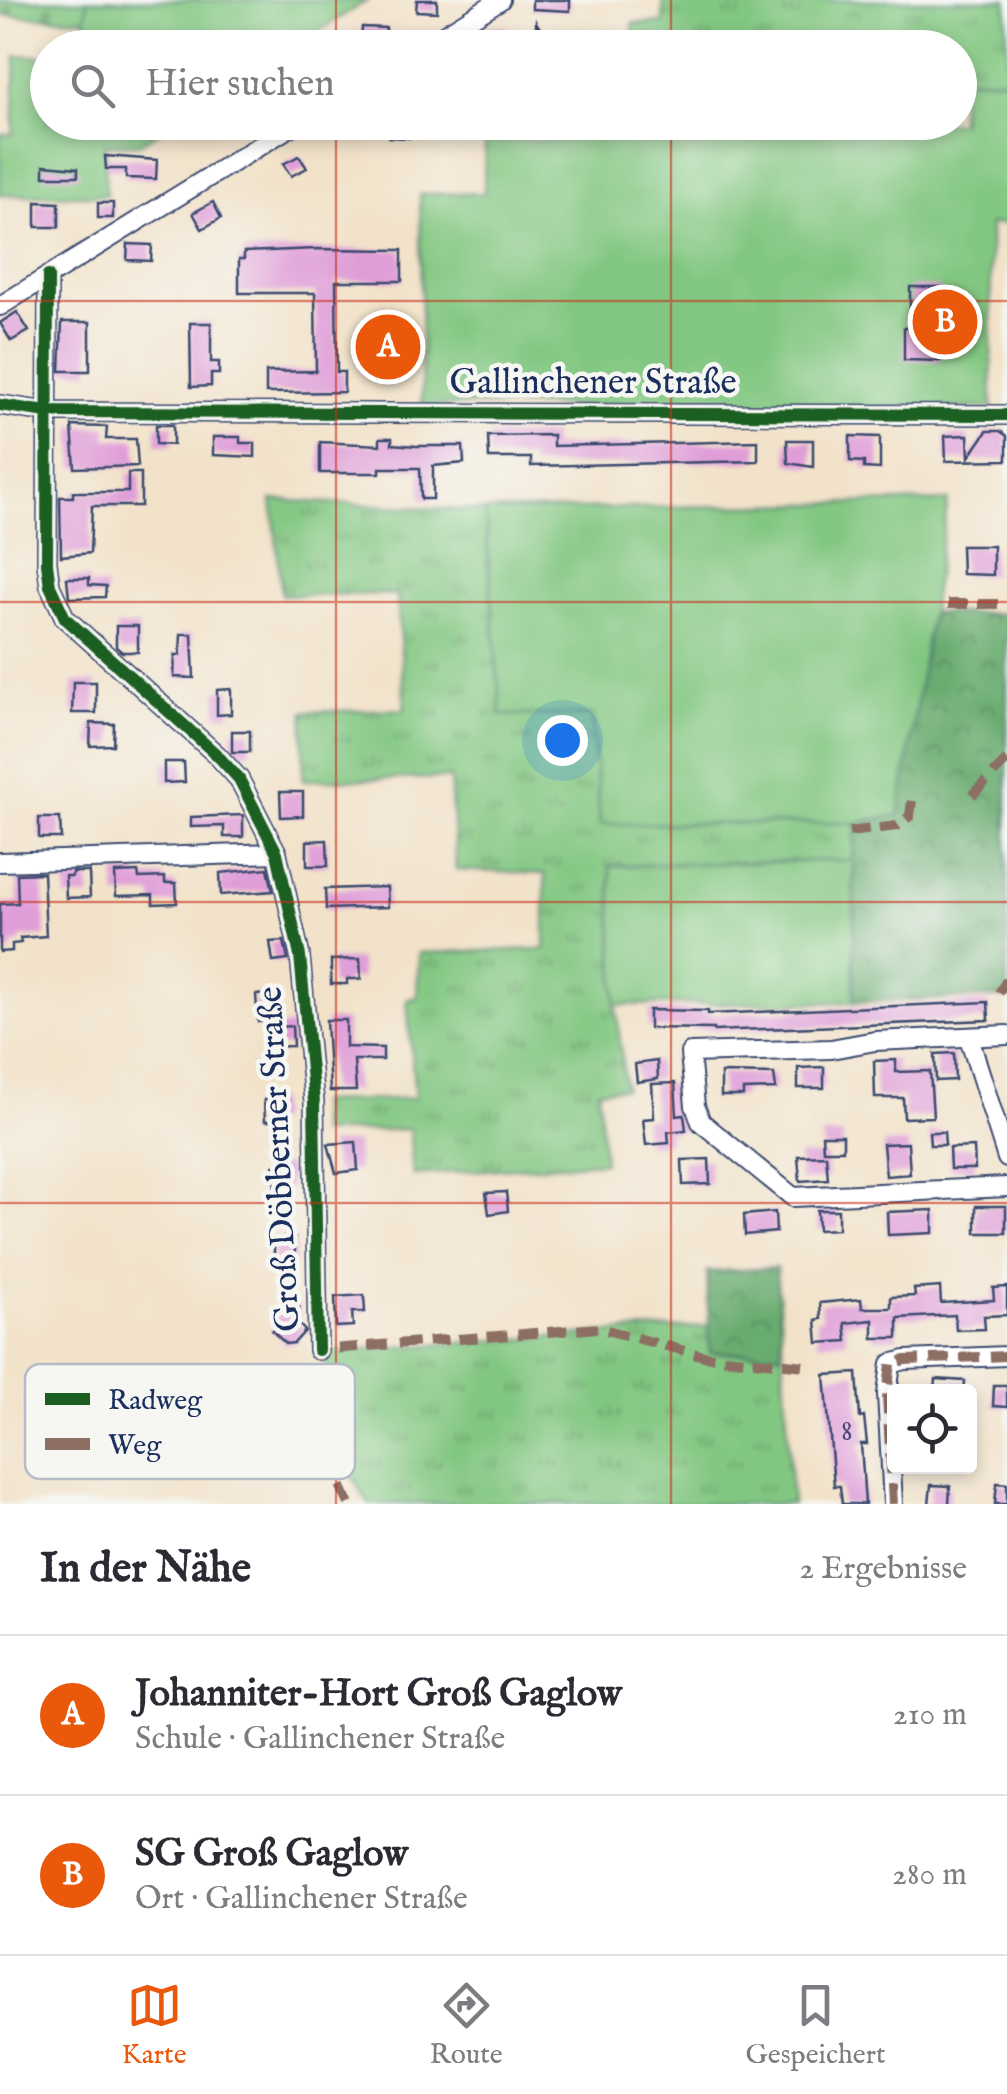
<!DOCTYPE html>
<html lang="de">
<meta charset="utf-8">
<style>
body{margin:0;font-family:"IM FELL English",serif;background:#f7f7f7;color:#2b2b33}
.controls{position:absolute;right:30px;bottom:30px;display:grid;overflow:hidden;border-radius:10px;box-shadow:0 5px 15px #0003}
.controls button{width:90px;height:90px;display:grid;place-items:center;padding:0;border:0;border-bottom:2px solid #e1e1e2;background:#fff;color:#2b2b33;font:50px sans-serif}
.you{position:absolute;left:562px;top:740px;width:35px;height:35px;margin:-25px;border:8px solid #fff;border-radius:50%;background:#1a73e8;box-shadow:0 0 0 15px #1a73e833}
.badge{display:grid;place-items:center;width:65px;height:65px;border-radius:50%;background:#ea580c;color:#fff;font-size:32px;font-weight:700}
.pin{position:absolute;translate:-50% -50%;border:5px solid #fff;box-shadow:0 2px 10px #0006}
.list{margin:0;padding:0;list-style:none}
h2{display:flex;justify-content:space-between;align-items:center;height:130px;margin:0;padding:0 40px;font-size:42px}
h2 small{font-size:32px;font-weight:400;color:#7c7c81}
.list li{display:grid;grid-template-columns:65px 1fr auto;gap:30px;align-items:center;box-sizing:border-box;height:160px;padding:0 40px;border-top:2px solid #e1e1e2}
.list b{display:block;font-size:38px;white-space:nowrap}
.list p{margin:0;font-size:32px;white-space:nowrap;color:#7c7c81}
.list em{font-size:32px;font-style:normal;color:#7c7c81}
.icon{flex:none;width:55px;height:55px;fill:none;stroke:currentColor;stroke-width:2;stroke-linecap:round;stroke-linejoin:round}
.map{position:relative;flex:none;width:1007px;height:1504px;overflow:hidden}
.search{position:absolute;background:#fff;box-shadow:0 5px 15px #0003;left:30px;right:30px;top:30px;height:110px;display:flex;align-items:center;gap:25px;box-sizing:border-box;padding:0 35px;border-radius:55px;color:#7c7c81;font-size:38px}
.sheet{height:450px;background:#fff}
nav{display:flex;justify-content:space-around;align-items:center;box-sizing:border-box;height:140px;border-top:2px solid #e1e1e2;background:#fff;font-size:28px;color:#7c7c81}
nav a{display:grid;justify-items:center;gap:5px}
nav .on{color:#ea580c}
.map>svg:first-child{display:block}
</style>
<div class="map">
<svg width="1007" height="1504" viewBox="0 0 1007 1504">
<defs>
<pattern id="grass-tufts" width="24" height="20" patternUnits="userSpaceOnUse" patternTransform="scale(2.5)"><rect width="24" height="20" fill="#82c781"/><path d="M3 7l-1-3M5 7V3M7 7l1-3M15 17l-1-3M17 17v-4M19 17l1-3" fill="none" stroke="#6aa26d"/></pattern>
<pattern id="forest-crowns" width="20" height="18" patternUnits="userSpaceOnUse" patternTransform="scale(2.5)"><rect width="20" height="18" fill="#69ac6f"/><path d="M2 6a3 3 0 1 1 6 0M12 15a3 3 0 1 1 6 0" fill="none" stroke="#568c5e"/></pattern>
<pattern id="cemetery-stones" width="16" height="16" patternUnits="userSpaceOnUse" patternTransform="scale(2.5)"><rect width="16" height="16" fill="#82c781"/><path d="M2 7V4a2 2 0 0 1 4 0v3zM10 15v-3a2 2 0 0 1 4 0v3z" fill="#6aa26d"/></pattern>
</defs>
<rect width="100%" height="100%" fill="#f6f6f2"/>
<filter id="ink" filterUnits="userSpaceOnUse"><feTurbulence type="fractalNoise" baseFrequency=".01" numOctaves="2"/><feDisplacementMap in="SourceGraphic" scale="20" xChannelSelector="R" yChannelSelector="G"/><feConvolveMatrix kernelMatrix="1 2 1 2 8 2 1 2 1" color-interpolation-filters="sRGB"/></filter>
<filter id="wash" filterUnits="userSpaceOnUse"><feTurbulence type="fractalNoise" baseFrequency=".0048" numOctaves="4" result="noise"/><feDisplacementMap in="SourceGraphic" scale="40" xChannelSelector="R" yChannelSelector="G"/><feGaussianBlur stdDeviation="2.25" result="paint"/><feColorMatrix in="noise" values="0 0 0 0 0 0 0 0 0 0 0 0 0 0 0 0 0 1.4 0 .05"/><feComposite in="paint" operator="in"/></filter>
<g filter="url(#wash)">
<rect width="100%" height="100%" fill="#f2e2c9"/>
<!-- grass -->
<g fill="url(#grass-tufts)" stroke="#4e7b70" stroke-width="2.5">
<path d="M663 0H1007V79H960V48H633V23H663Z"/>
<path d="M272 500 485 511 501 714 592 715 600 823H856L853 860 610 866 616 1005 625 1088 598 1090 604 1162 413 1175 409 1129 319 1133V1102L415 1098 407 1000 417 997 419 953 545 949V874L456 870 450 778 303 780 304 712 405 709 397 594 282 595Z"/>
<path d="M708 1326 710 1353H783L792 1504H369C330 1443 328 1423 325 1352Z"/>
</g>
<!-- forest -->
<g fill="url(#forest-crowns)" stroke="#426e66" stroke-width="2.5">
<path d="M931 612 1007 614V997L854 1002 853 860 856 823 899 814Z"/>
<path d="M776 1268 783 1353H710L707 1272Z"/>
</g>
<!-- cemetery -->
<path fill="url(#cemetery-stones)" stroke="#4e7b70" stroke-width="2.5" d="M0 0H88L86 19 0 15Z"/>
<!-- garden -->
<g fill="#82c781" stroke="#4e7b70" stroke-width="2.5">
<path d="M88 0H368L293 47H81Z"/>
<path d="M16 55 47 57 48 122 173 123 139 144 105 145 106 195H0V134H13Z"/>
<path d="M960 79H1007V224H990L992 408 422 405 420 194 484 193 485 140H566L567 123 960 122Z"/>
<path d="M948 501 899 815 856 823 600 824 592 715H501L485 511Z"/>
<path d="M853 860 854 1002 616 1005 610 866Z"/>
</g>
<g id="blocks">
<!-- building -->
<g fill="#e09ed8">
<path d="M417 0H437V12L416 11Z"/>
<path d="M532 0H570V11L532 9Z"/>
<path d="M536 22 552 48H536Z"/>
<path d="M362 27 386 28V43L361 42Z"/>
<path d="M480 27H505L504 40H476V30Z"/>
<path d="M389 122H409V138L389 137Z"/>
<path d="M105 156 157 160 156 179 126 178V169H106Z"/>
<path d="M299 156 307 168 291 176 283 164Z"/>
<path d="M44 165 78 168V176H44Z"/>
<path d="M36 202 59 203V227H36Z"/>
<path d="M213 202 221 218 202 229 193 213Z"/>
<rect x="98" y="203" width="15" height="15"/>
<path d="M128 244 152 245 151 261 127 260Z"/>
<path d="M316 249 402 250V281H336L337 372H344V392L266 393V372L316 371 315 293H239V259H244V252Z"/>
<path d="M910 287H940V302H954V313H950V339H940V361L904 360V328H910Z"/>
<path d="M17 312 29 331 11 341 0 323Z"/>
<path d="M62 322H90V371H60Z"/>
<path d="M190 323H211V362H219V374H211V386L191 387Z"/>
<path d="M156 425H173V445L156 444Z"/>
<path d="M72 426 107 427 106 439H136L138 466 75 468Z"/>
<path d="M987 431H1000L1007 436V460L946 461 945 436 968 435 969 457Z"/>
<path d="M553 435V446L758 441V461L531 466V458H489L488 436Z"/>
<path d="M850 436 880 437V469L864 468V462L850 461Z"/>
<path d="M213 437H240V443H255V457L213 455Z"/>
<path d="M380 438H392V444L416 446H463L464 463 433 466V499H421L420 468H380V473H320V442L380 445Z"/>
<path d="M787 440H813V467L788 463Z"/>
<path d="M128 473H141V506H92L90 553 61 556 60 497H73V492H128Z"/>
<path d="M961 546H993V575L962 574Z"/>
<path d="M67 578H89V585L106 586 105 597 69 598Z"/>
<path d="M116 626H138V652H122L116 647Z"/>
<path d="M181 634H192L194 678 174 677 175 655H180Z"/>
<path d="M73 682H96V713H72Z"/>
<path d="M231 689V714L217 715V690Z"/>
<path d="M91 723 114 724 113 745 90 746Z"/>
<rect x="232" y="731" width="18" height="21"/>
<path d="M164 762H184L185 782 164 783Z"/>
<path d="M280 792H303V816L281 817Z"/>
<path d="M243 815V837H224V826L191 827V817Z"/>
<path d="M39 818H60L61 838H39Z"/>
<path d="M327 840 328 866H307V841Z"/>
<path d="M268 868 273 891 221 895 220 873Z"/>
<path d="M72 872H89L90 897 66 898 65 876H72Z"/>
<path d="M138 872 139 878 165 877V883H176L177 903 153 904V895L116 896 115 873Z"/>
<path d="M43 873 46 936 20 938 21 943 12 944V951L0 952V904L18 903 17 874Z"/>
<path d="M387 887 388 907 326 909 325 889Z"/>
<path d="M284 941 288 960 273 962 270 942Z"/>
<path d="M360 959 361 979H347V984H331V960Z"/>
<path d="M269 994 271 1021 258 1022 256 995Z"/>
<path d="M988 1002 989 1020 714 1031V1029L649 1028V1010L708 1011V1014Z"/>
<path d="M326 1020H346V1047L383 1048V1060H354L356 1091H330Z"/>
<path d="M292 1026 293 1046 265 1047 264 1028Z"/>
<path d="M954 1053 955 1080 936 1081 935 1054Z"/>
<path d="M896 1060V1072L930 1071 933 1117 904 1118 903 1098H875L874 1061Z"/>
<path d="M657 1061 658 1079 637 1082 635 1064Z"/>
<path d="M824 1067V1088H798V1068Z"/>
<path d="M721 1073 774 1074 776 1089 743 1090V1096H721Z"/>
<path d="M675 1083 677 1116 684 1115 686 1130 668 1132 669 1143 646 1145 643 1119 654 1118 652 1084Z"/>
<path d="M278 1099 279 1121H265L264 1100Z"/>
<path d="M929 1132H944L945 1145H930Z"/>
<path d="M822 1135H843V1150H823Z"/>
<path d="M356 1142 358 1170 336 1173 328 1144Z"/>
<path d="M908 1143 910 1174 886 1176 883 1144Z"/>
<path d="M974 1147 975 1169H950L949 1148Z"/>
<path d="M826 1155 828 1179 800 1181 798 1156Z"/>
<path d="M709 1159 710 1184 683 1185 682 1160Z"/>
<path d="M274 1166H290V1188H275Z"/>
<path d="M506 1192 508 1211 489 1214 486 1193Z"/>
<rect x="976" y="1206" width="30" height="27"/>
<path d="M817 1210H838V1229L818 1230Z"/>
<path d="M933 1210V1233L888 1235 887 1212Z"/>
<path d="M775 1212 776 1232 745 1235 744 1215Z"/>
<rect x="274" y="1238" width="21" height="27"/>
<path d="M940 1287 941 1303 994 1300 993 1288 1007 1287V1315L984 1316 985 1329 956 1330 955 1315 898 1318V1338H873V1320L845 1323 847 1341 818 1343 816 1320 821 1319 820 1303 861 1299 862 1308H891V1297L915 1296 914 1289Z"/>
<path d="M364 1295 365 1312H352L353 1326 336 1327 335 1297Z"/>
<path d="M277 1305H299V1324L305 1331 294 1343 286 1344 272 1331 277 1326Z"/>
<path d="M857 1373 860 1418 864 1417 867 1444H861L865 1504H842L840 1486H834L825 1375Z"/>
<path d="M936 1379 965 1381 964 1392H935Z"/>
<path d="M994 1385H1007V1407L993 1406Z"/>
<path d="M997 1483 1007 1484V1504H995Z"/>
<path d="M931 1485 950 1486 949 1504H929Z"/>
</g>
</g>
</g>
<g filter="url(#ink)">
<use href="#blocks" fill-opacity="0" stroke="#3b4a6e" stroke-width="2.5"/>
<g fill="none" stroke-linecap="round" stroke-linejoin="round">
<!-- minor casing -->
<g stroke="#3b4a6e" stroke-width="22">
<g id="minor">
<path d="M422 48 500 0"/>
<path d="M48 276 47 563 50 586 65 618 217 755 239 779 277 853 300 956 314 1102 318 1350"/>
<path d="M0 306 298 122"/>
<path d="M0 405 47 412 1007 415"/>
<path d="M0 862 277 853"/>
<path d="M1007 1035 875 1041 831 1049 690 1053 695 1106 701 1122 793 1197 1007 1187"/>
<path d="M969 1038 1007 1158"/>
<path d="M893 1504 887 1394 891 1364 905 1360 1007 1356"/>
</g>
</g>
<!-- minor -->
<use href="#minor" stroke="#fff" stroke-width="18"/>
<!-- quiet -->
<g stroke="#8d6e63" stroke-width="10" stroke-dasharray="20 10" stroke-linecap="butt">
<path d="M948 604H1007"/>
<path d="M972 795 1007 760"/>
<path d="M849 832 897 826 910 816 912 800"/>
<path d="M999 993 1007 980"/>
<path d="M349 1504 334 1472 316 1410 318 1350 599 1328 704 1356 805 1366"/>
<path d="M893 1504 887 1394 891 1364 905 1360 1007 1356"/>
</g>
<!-- cycleway casing -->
<g stroke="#f6f6f2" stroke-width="19">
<g id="cycleway">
<path d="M48 276 47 563 50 586 65 618 217 755 239 779 277 853 300 956 314 1102 318 1350"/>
<path d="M0 405 47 412 1007 415"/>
</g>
</g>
<!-- cycleway -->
<use href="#cycleway" stroke="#1b5e20" stroke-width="12"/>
</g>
</g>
<!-- grid -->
<path fill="none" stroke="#c8321e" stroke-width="2.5" stroke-opacity="0.55" d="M336 0V48M671 0V48M336 122V1504M671 122V1504M0 301H1007M0 602H1007M0 902H1007M0 1203H1007"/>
<g text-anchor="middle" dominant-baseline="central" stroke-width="9" stroke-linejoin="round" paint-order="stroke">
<!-- number labels -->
<g font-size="30" fill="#4c4b7c">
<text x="847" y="1432">8</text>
</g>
<!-- street labels -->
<g font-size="35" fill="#1b2f5e" stroke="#f6f6f2">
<text x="593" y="383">Gallinchener Straße</text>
<text transform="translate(280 1159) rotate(-93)">Groß Döbberner Straße</text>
</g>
</g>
<!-- legend -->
<rect x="25" y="1364" width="330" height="115" rx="15" fill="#f6f6f2" stroke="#b4bac6" stroke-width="2.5"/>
<rect x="45" y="1393" width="45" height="12" fill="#1b5e20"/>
<rect x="45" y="1438" width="45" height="12" fill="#8d6e63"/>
<g font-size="28" fill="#1b2f5e">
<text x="108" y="1409">Radweg</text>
<text x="108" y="1454">Weg</text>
</g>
</svg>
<div class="controls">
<button><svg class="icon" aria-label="locate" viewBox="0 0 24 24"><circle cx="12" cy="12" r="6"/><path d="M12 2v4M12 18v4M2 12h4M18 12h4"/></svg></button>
</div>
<div class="you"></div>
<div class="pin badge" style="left:388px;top:347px">A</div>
<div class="pin badge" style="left:945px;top:322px">B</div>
<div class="search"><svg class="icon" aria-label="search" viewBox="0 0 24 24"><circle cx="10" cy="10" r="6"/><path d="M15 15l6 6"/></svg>Hier suchen</div>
</div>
<section class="sheet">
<h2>In der Nähe<small>2 Ergebnisse</small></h2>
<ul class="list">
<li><span class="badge">A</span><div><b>Johanniter-Hort Groß Gaglow</b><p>Schule · Gallinchener Straße</p></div><em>210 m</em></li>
<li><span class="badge">B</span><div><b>SG Groß Gaglow</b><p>Ort · Gallinchener Straße</p></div><em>280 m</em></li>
</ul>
</section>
<nav>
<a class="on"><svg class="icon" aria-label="map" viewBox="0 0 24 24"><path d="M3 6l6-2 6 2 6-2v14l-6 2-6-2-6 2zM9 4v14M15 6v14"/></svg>Karte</a>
<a><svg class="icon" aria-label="directions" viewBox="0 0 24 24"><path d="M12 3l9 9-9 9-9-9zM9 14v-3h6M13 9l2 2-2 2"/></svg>Route</a>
<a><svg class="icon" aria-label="saved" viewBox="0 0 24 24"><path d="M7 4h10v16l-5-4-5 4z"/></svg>Gespeichert</a>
</nav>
